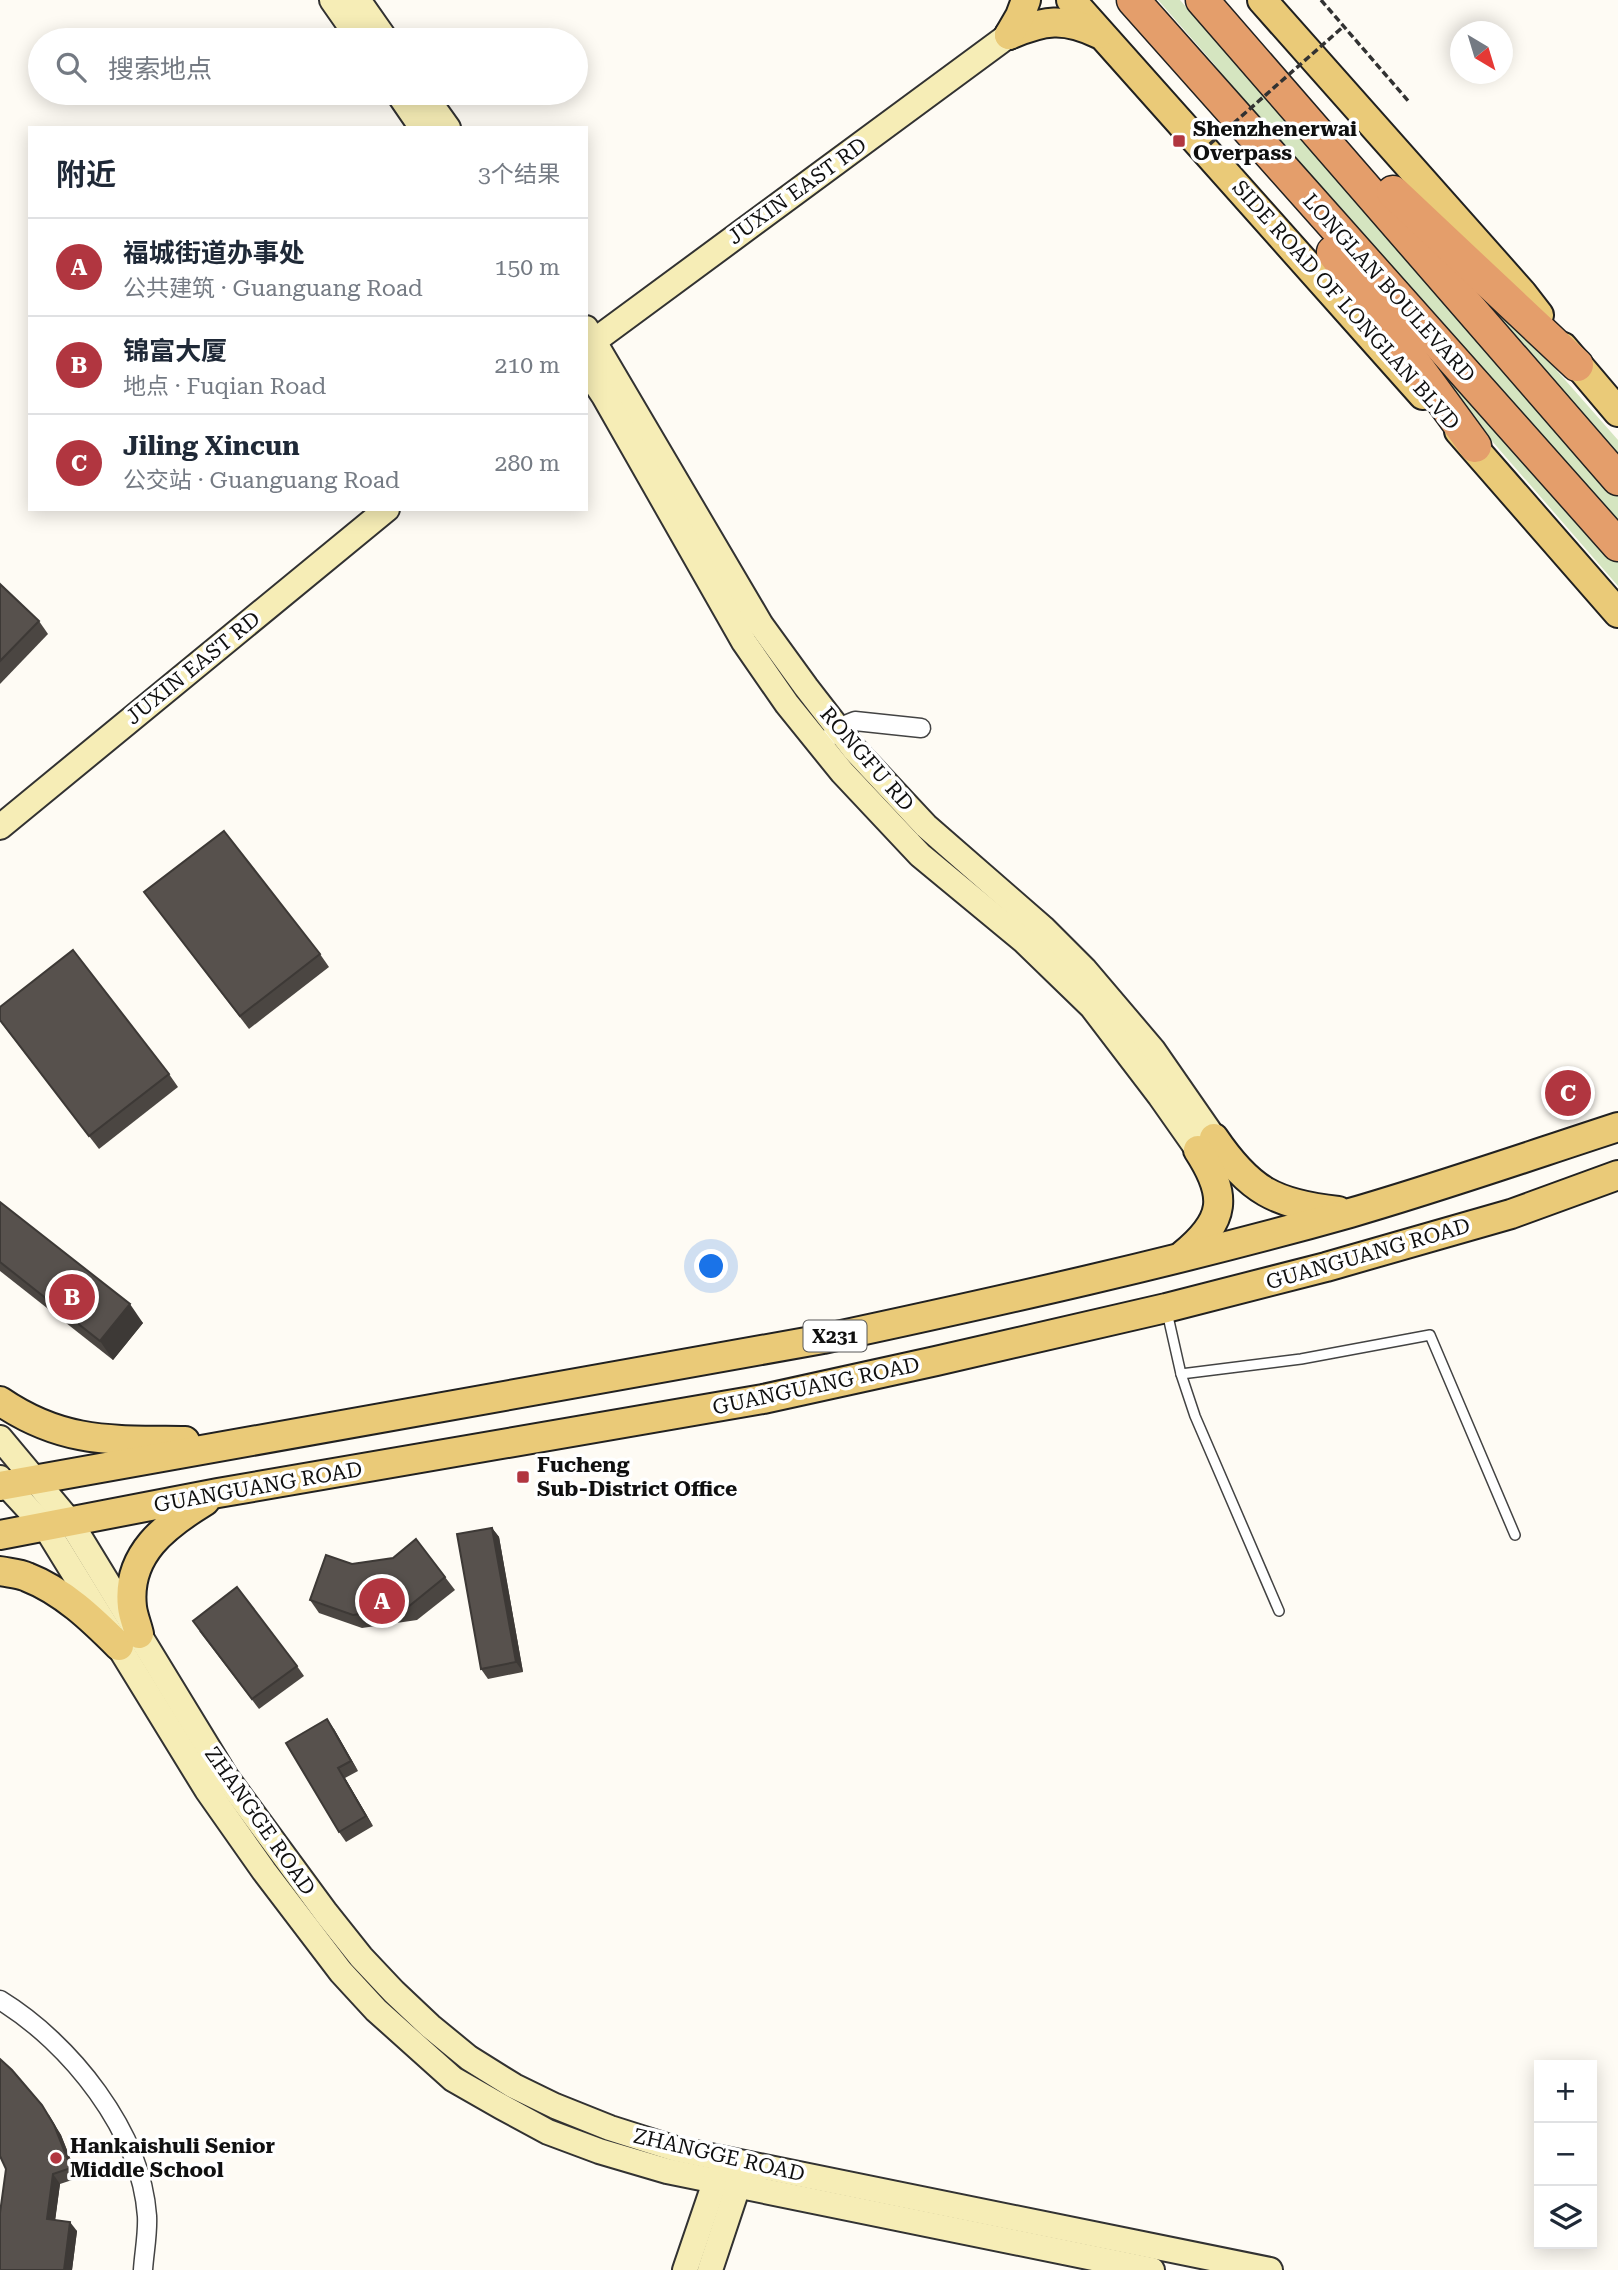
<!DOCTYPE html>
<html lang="zh">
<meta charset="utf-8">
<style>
body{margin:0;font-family:"Roboto Serif","Noto Sans SC",serif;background:#f2f2f3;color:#1f2937}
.controls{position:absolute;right:21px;bottom:21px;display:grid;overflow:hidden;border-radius:0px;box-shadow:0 4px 18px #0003}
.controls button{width:63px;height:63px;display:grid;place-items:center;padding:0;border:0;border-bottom:2px solid #e0e1e3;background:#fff;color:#1f2937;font:35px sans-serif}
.compass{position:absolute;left:1450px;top:21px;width:63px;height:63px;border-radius:50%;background:#fff;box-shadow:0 4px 18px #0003;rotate:142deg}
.you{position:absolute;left:712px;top:1267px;width:24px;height:24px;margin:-18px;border:5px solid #fff;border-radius:50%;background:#1a73e8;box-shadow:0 0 0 10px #1a73e833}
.badge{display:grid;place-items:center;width:46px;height:46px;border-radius:50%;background:#b13640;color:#fff;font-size:23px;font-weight:700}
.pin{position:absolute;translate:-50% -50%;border:4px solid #fff;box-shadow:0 2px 7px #0006}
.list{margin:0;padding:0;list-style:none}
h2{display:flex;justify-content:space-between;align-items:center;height:91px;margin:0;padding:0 28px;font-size:30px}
h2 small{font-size:23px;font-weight:400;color:#747a83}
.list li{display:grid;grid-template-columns:46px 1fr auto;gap:21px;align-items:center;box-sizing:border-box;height:98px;padding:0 28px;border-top:2px solid #e0e1e3}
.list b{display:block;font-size:26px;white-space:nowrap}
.list p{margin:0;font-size:23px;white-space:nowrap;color:#747a83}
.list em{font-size:23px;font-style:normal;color:#747a83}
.icon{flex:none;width:38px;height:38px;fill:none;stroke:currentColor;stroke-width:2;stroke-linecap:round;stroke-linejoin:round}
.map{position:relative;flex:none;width:1618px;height:2270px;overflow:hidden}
.search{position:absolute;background:#fff;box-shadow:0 4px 18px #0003;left:28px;top:28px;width:560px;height:77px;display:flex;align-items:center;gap:18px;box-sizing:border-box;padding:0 24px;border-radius:38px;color:#747a83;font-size:26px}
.panel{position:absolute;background:#fff;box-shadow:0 4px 18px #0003;left:28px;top:126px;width:560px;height:385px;border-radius:0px}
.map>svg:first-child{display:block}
</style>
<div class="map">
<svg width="1618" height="2270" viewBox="0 0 1618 2270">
<rect width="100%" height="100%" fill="#fefbf4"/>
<!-- green -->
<path fill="#d5e5c0" d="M1158 0H1180L1238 67 1292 119 1507 314 1618 440V586L1465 410 1270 138 1214 64Z"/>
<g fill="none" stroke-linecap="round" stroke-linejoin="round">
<!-- lane casing -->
<g stroke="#434343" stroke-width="12">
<g id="lane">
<path d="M1167 1312 1181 1374 1195 1416 1279 1611"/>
<path d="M1181 1374 1301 1359 1430 1335 1515 1535"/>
</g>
</g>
<!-- street casing -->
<g stroke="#434343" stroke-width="21">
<g id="street">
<path d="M832 735 845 725 855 721 921 728"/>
<path d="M0 2000C70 2043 141 2131 147 2216 148 2234 144 2253 143 2270"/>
</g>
</g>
<!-- secondary casing -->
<g stroke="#323232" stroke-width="28">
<g id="secondary">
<path d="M332 0 360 40"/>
<path d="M358 0 386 40"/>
<path d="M398 93 422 128"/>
<path d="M423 93 448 128"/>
<path d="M586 328 761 625 806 687 854 749 926 826 1043 928 1085 970 1153 1050 1214 1138"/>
<path d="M586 347 1009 35"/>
<path d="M586 369 604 396 744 642 787 704 842 772 920 855 1024 941 1092 1007 1160 1096 1198 1150"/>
<path d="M0 827 387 509"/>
<path d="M0 1438 71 1523 226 1777 326 1913 361 1957 394 1992 430 2026 469 2058 514 2086 555 2106 610 2128 676 2149 1270 2270"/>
<path d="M0 1478 46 1528 207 1790 264 1871 341 1972 376 2010 453 2079 502 2107 548 2132 599 2151 667 2171 1152 2270"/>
<path d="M685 2270 715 2182 725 2172"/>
<path d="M710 2270 738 2186 736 2170"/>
</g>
</g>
<!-- primary casing -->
<g stroke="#212121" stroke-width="32">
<g id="primary">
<path d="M1071 0 1423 395"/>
<path d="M1262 0 1522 293 1539 315"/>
<path d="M1009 35C1044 20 1064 17 1099 34"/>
<path d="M1009 35 1020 16 1026 0"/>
<path d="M1563 347 1618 412"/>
<path d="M1459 431 1618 613"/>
<path d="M1214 1138C1250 1191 1275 1204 1338 1211"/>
<path d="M1183 1255C1226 1220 1228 1196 1198 1150"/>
<path d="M0 1401C63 1444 112 1440 185 1441"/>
<path d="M0 1486 823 1339C1000 1301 1176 1262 1350 1213 1440 1187 1529 1156 1618 1127"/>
<path d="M0 1535 218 1493 763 1399 936 1361 1166 1308 1326 1267 1511 1214 1618 1175"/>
<path d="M0 1571C9 1573 19 1573 27 1577 63 1591 92 1619 119 1646"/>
<path d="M139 1634C137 1625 133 1616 132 1607 126 1554 166 1525 205 1501"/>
</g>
</g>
<!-- highway casing -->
<g stroke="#212121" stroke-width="35">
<g id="highway">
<path d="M1133 0 1618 545"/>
<path d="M1202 0 1618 479"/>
<path d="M1393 192 1577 365"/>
<path d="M1333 252 1475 446"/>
</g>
</g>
<!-- path -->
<path stroke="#323232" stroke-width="3.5" stroke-dasharray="7 3.5" stroke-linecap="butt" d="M1321 0 1410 103"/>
<!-- lane -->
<use href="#lane" stroke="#fff" stroke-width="9"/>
<!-- street -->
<use href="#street" stroke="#fff" stroke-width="18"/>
<!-- secondary -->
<use href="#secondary" stroke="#f6edb6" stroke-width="24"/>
<!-- primary -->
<use href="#primary" stroke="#eaca78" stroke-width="28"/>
<!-- highway -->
<use href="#highway" stroke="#e49e6b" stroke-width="32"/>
<!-- path-bridge -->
<path stroke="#323232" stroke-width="3.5" stroke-dasharray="7 3.5" stroke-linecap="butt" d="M1194 158 1344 26"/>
</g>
<!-- wall -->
<g fill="#4b4642">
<path d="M0 584 39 621 48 634 0 684Z"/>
<path d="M144 892 320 954 329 967 249 1029Z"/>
<path d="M0 1007 169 1074 178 1087 99 1149 0 1021Z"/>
<path d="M0 1202 143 1323 113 1360 0 1271Z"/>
<path d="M492 1528 499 1537 523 1672 488 1679 481 1669Z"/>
<path d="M352 1564 445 1577 455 1590 417 1620 362 1628 319 1613 310 1600Z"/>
<path d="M199 1631 297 1666 304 1676 259 1709Z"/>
<path d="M334 1729 358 1771 345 1778 373 1826 346 1842 339 1832Z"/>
<path d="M49 2115 61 2135 78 2178 60 2184 55 2220 77 2231 72 2270H0Z"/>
</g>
<!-- shaded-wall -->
<g fill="#3d3936">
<path d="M130 1304 143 1323 113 1360 100 1341Z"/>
<path d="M492 1528 499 1537 523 1672 516 1662Z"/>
<path d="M327 1719 334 1729 358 1771 351 1761Z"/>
<path d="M338 1768 345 1778 373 1826 366 1816Z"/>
<path d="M42 2105 61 2135 78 2178 71 2168Z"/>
<path d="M53 2174 60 2184 54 2229 47 2219Z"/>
<path d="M70 2222 77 2231 72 2270H64Z"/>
</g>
<!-- building -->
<g fill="#57514d" stroke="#3d3936" stroke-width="2">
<path d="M0 584 39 621 0 661Z"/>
<path d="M224 831 320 954 240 1016 144 892Z"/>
<path d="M73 950 169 1074 89 1136 0 1020V1007Z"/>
<path d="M0 1202 130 1304 100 1341 0 1262Z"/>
<path d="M492 1528 516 1662 481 1669 457 1534Z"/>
<path d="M416 1539 445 1577 408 1607 353 1615 310 1600 326 1555 352 1564 393 1558Z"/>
<path d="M237 1587 297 1666 252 1699 193 1621Z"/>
<path d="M327 1719 351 1761 338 1768 366 1816 339 1832 286 1743Z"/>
<path d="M0 2059 12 2070 42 2105 54 2125 71 2168 53 2174 47 2219 70 2222 64 2270H0V2213L6 2169 0 2156Z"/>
</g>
<!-- markers -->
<g fill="#b13640" stroke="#fff" stroke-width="2.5">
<rect x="1172" y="134" width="14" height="14" rx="3.5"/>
<rect x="516" y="1470" width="14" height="14" rx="3.5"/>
<circle cx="56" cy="2158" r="7"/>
</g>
<g text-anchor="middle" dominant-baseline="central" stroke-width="7" stroke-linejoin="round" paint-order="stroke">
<!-- shield labels -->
<rect fill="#fff" stroke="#585858" stroke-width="2" x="803.5" y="1320.5" width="63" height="31" rx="5"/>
<g font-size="19" font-weight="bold" fill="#101010">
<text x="835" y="1336">X231</text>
</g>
<!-- poi labels -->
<g font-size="21" font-weight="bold" fill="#101010" stroke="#fff" text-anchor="start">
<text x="1193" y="129">Shenzhenerwai<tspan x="1193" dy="24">Overpass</tspan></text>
<text x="537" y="1465">Fucheng<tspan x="537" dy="24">Sub-District Office</tspan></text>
<text x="70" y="2146">Hankaishuli Senior<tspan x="70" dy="24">Middle School</tspan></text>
</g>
<!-- street labels -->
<g font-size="21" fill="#101010" stroke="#fff">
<text transform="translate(797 191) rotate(-36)">JUXIN EAST RD</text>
<text transform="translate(1389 288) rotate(48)">LONGLAN BOULEVARD</text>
<text transform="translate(1346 305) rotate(48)">SIDE ROAD OF LONGLAN BLVD</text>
<text transform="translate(193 668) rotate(-39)">JUXIN EAST RD</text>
<text transform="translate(867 759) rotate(49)">RONGFU RD</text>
<text transform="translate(1368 1254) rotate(-16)">GUANGUANG ROAD</text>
<text transform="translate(816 1386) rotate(-12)">GUANGUANG ROAD</text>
<text transform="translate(258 1487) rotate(-10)">GUANGUANG ROAD</text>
<text transform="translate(260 1821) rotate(55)">ZHANGGE ROAD</text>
<text transform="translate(719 2155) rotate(13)">ZHANGGE ROAD</text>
</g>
</g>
</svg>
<div class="controls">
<button>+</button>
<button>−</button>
<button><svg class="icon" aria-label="layers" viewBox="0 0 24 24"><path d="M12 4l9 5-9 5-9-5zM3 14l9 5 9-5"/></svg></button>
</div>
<svg class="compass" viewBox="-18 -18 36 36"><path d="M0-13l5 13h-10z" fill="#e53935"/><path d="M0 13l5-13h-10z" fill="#747a83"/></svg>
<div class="you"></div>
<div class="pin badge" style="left:382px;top:1601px">A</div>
<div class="pin badge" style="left:72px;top:1297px">B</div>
<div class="pin badge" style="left:1568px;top:1093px">C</div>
<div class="search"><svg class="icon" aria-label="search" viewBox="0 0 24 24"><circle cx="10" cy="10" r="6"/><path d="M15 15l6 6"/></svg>搜索地点</div>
<section class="panel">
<h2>附近<small>3个结果</small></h2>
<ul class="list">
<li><span class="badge">A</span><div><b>福城街道办事处</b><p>公共建筑 · Guanguang Road</p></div><em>150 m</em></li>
<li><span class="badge">B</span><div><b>锦富大厦</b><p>地点 · Fuqian Road</p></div><em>210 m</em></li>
<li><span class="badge">C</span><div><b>Jiling Xincun</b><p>公交站 · Guanguang Road</p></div><em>280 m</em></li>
</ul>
</section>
</div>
